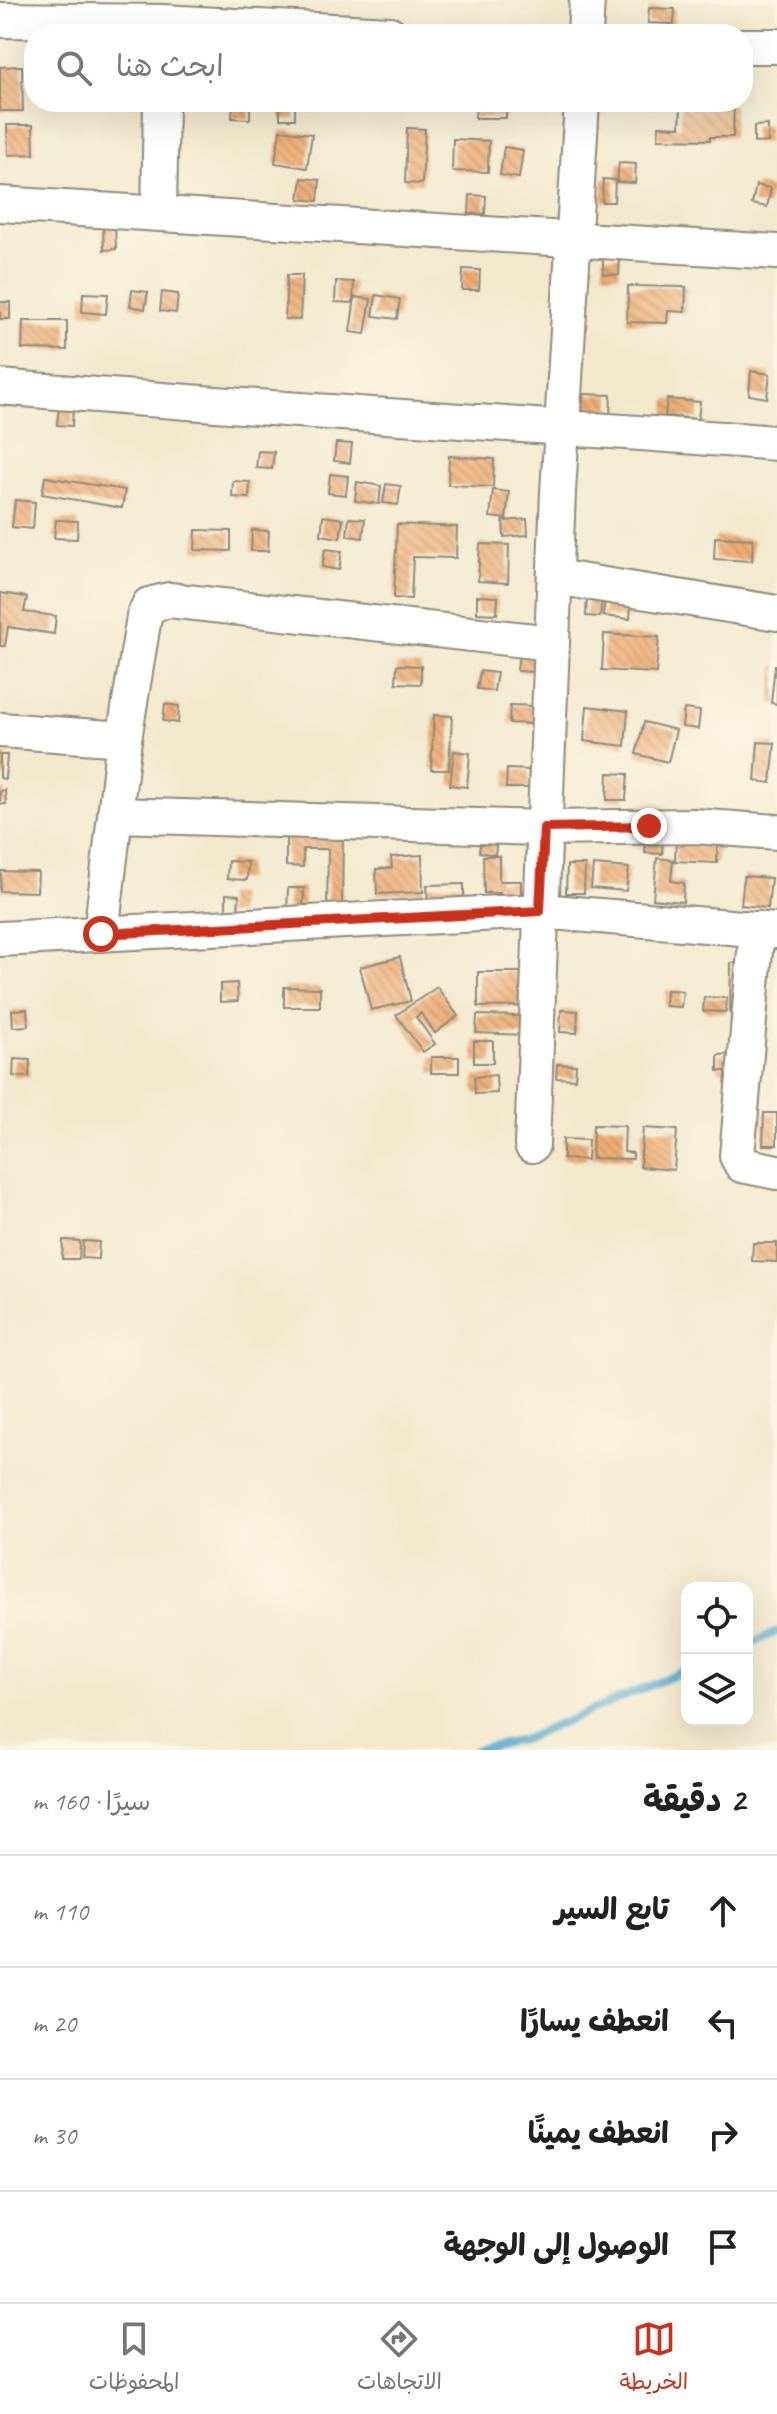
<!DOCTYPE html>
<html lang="ar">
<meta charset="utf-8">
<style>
body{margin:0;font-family:Caveat,"Playpen Sans Arabic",sans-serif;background:#f2f2f2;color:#222;direction:rtl}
.controls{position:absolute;right:24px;bottom:24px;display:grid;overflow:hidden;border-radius:16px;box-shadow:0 8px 32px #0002}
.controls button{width:72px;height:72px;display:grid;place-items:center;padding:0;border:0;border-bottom:2px solid #e0e0e0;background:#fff;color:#222;font:40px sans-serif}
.stop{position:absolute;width:24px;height:24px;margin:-18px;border:6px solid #c8321e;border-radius:50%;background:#fff}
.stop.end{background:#c8321e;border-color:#fff;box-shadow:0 2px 8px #0008}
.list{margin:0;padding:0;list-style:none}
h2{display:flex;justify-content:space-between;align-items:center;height:104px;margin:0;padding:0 32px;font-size:34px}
h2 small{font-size:26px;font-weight:400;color:#767676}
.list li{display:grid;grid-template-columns:52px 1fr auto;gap:24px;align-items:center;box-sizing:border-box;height:112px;padding:0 32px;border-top:2px solid #e0e0e0}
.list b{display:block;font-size:30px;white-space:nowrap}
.list em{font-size:26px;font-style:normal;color:#767676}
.icon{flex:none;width:44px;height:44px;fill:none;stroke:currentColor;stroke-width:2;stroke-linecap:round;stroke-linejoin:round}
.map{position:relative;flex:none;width:777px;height:1750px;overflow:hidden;direction:ltr}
.search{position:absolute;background:#fff;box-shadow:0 8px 32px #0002;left:24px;right:24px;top:24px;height:88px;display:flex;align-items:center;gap:20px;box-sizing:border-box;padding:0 28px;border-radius:32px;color:#767676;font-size:30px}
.sheet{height:552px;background:#fff}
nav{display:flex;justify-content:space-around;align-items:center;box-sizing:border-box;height:112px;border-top:2px solid #e0e0e0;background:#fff;font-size:22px;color:#767676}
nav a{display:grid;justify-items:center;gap:4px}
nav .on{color:#c8321e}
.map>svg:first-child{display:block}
</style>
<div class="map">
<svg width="777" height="1750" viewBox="0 0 777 1750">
<defs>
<pattern id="building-back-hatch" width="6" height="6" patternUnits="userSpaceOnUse" patternTransform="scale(2)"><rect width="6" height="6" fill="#edac74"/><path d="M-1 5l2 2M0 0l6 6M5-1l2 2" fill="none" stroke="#cb9465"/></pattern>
</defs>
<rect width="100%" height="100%" fill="#fcf5e5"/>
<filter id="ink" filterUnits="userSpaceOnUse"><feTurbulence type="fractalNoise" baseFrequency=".0125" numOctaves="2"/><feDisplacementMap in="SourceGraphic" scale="16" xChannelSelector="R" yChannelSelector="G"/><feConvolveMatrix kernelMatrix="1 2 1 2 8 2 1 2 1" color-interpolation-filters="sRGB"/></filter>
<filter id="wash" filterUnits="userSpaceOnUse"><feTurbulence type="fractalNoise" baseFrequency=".006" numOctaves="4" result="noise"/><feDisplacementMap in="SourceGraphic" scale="32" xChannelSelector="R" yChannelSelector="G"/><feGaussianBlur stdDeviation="1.8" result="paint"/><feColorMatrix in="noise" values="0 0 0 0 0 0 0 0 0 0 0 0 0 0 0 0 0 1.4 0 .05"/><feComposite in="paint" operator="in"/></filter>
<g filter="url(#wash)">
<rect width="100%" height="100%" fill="#f2e9cd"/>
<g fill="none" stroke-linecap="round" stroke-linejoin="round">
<!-- stream -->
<g stroke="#4ea6cb" stroke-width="8">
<path d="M747 1645 777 1632"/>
<path d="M476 1750 522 1740 687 1670"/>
</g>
</g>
<g id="blocks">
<!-- building -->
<g fill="url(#building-back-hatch)">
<path d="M649 8 675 9 674 24 648 23Z"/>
<path d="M22 66 23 111H0V67Z"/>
<path d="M233 102H250V119L232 118Z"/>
<rect x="280" y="102" width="15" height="17"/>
<path d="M476 102H506V118H475Z"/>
<path d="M681 104 734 105 733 137H710V140L658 139 659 126 680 127Z"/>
<path d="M7 125H33L34 154 8 155Z"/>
<path d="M768 125V142L754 143V126Z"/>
<path d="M407 128 425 129 422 184 405 183Z"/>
<path d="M280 130 312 134 307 168 275 163Z"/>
<path d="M453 139 489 141 488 172 452 171Z"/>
<path d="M504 147 523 150 519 178 500 175Z"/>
<path d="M619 163 636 164 635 183 617 182Z"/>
<path d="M302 178 320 180 318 201 299 199Z"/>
<path d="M603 179 615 180 614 202H602Z"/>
<path d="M756 185 771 188 767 207 752 204Z"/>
<path d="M470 195 486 196 485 214H469Z"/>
<path d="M115 227 116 249 104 250 103 228Z"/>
<path d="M603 256 620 257 619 275 603 274Z"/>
<path d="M463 269 480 270 479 290H462Z"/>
<path d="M287 275H302L300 320 285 319Z"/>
<path d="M336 281 354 282 353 303 335 302Z"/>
<path d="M628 286 686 287 685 312 668 311 667 323 627 322Z"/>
<path d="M132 290 148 292 145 309 130 306Z"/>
<path d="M162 292 178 294 176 313 160 311Z"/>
<path d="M83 293 108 294 106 314 82 312Z"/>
<path d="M376 295 400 299 397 319 373 316Z"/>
<path d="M355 297 371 299 365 334 350 332Z"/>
<rect x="0" y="302" width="10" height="17"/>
<path d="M23 321H67V350L22 349Z"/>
<path d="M751 371 770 374 767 398 749 395Z"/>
<path d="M583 394 611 395 610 419 582 418Z"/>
<path d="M667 399 700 402 698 419 665 416Z"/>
<path d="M59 406 73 407 72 426 57 425Z"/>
<path d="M336 443 352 444 350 463 334 461Z"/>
<path d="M258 451 274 452 272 469 256 468Z"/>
<path d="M449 456 494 459 493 487 448 485Z"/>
<path d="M330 474 348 476 346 495 328 493Z"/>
<path d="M45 477 125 490 122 508 42 494Z"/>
<path d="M233 481 250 482 249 498 232 497Z"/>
<path d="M357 482 381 486 379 504 355 501Z"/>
<path d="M386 484 401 486 398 505 383 503Z"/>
<path d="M493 490 509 492 506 519 490 517Z"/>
<path d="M15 500 35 502 33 529 12 527Z"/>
<path d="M323 516 343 519 340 538 321 535Z"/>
<path d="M349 518 365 519 363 538 347 536Z"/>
<path d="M527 519 528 535 504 537 503 521Z"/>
<path d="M56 520 78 521 77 539 54 538Z"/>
<path d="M397 524 457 527 456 558 413 557 411 599 394 598Z"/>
<path d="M196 530 231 531V551L195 550Z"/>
<path d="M252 530 269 531 268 551H251Z"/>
<path d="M715 537 753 539 752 561 714 559Z"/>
<path d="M480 544 509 545 508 583 478 581Z"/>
<path d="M325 549 342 551 339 570 322 567Z"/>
<path d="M1 593 27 597 24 612 56 616 54 634 8 627 5 646H0Z"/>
<path d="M477 596 498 597 497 614 477 613Z"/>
<path d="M587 596 602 597 600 617 586 616Z"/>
<path d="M605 598 631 600 630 619 603 616Z"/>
<path d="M604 634 659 637 656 673 602 670Z"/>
<path d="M519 652 535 653 534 672 517 671Z"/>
<path d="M397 665 421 666V684L396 683Z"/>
<path d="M775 665H777V704L771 703Z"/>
<path d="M480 671 497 673 494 691 477 689Z"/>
<path d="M165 704 179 706 178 723 163 721Z"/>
<path d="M510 705 536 706 535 724 509 723Z"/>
<path d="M587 706 628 711 625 746 584 741Z"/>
<path d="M684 709 700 711 698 729 682 727Z"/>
<path d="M434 715 452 716 449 770H431Z"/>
<path d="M644 722 676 730 668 762 636 754Z"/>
<path d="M758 742 775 743 771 783 755 781Z"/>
<path d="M454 751 470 753 467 787 450 785Z"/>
<path d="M0 755H7L5 779 0 778Z"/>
<path d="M507 769 530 770 529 788H506Z"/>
<path d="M608 773 628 774 626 800H607Z"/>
<path d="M5 790 6 804H0V791Z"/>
<path d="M286 832 343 833 342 910H327L328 849H303V867L286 866Z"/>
<path d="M481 837 497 839 495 855 479 852Z"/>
<path d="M646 838 663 839 662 854 645 853Z"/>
<path d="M676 839 718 841 717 863 675 861Z"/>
<path d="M422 855 423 892 377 894 376 869 392 868 391 857Z"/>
<path d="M483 856H499V881H521V899H500V893H484Z"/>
<path d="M657 858 673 860 671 881 684 883 683 902 653 899Z"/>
<path d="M228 861 248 862 247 880 227 879Z"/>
<path d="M567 865H585L584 893H566Z"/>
<path d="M593 865 629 868 626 891 591 888Z"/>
<path d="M1 871 38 872 37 892 0 891Z"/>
<path d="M744 876 771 878 768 908 741 905Z"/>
<path d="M464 884V905L428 906 427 885Z"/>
<path d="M288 888H304L303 912 287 911Z"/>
<path d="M226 894 239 895 238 914H226Z"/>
<path d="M400 957 411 1001 371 1010 360 967Z"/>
<path d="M731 963H745L744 1013H730Z"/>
<path d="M478 972H528L529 1006 478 1007Z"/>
<path d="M237 983 238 1001 220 1002V984Z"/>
<path d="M284 987 320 988V1007H284Z"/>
<path d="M437 987 458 1016 435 1033 421 1013 416 1017 435 1044 423 1052 396 1015Z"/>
<path d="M666 990 683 991 681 1007 665 1006Z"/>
<path d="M704 997 727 998 726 1012 703 1011Z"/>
<path d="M27 1009 28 1026 13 1027 12 1010Z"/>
<path d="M561 1010 578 1011 577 1033 560 1032Z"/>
<path d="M477 1015 526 1016V1035L476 1033Z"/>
<rect x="474" y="1041" width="19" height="22"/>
<path d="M736 1054V1071H718V1055Z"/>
<rect x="431" y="1057" width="28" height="16"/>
<path d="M14 1059 30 1060 29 1077 13 1076Z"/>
<path d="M557 1064 576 1065 575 1079 556 1078Z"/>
<path d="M496 1075 497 1093 475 1094 474 1077Z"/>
<path d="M764 1113H777V1145H763Z"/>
<path d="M593 1125 625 1126 624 1152 633 1153V1159L592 1158Z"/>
<path d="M643 1128 677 1130 674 1170 640 1167Z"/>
<path d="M563 1139 588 1140 587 1160 563 1159Z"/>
<path d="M63 1240 80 1241 79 1259H62Z"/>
<path d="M83 1241 99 1242 98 1259 82 1258Z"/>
<path d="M753 1243H777V1262L752 1261Z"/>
</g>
</g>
</g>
<g filter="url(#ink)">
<use href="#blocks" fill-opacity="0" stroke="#8e8a7c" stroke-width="2"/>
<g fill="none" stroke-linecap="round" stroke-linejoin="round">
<!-- minor casing -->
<g stroke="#8e8a7c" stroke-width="38">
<g id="minor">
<path d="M0 20 162 22 390 34"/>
<path d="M585 34 587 0"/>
<path d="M743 46H777"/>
<path d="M0 204 777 252"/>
<path d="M159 213 161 102"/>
<path d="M0 387C259 410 518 423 777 443"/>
<path d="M555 577 777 613"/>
<path d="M0 730 124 739"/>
<path d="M115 815 544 828 694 826 777 832"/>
<path d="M757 929 737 1156 742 1165 777 1172"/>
<path d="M101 934 124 739 144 617 149 605 169 600 552 643"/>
<path d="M0 939 540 911 777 931"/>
<path d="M532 1145 558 492 582 102"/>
</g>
</g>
<!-- minor -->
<use href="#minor" stroke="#fff" stroke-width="34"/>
</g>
</g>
<g fill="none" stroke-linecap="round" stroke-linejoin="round" filter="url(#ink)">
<!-- route -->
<path stroke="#c8321e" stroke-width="10" d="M101 934 540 911 544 828 649 826"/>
</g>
</svg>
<div class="controls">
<button><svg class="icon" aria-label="locate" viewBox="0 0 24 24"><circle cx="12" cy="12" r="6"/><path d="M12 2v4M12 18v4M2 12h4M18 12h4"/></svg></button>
<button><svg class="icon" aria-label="layers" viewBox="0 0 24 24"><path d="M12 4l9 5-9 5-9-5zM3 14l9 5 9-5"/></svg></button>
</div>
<div class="stop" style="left:101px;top:934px"></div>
<div class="stop end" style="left:649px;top:826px"></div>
<div class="search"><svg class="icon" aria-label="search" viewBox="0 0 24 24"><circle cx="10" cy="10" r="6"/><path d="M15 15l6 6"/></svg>ابحث هنا</div>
</div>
<section class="sheet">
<h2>2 دقيقة<small>سيرًا · 160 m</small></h2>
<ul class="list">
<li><svg class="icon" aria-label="ahead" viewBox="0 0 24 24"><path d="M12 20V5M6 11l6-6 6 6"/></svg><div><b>تابع السير</b></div><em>110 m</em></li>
<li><svg class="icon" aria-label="left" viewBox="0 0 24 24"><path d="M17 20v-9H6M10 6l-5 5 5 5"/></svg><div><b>انعطف يسارًا</b></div><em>20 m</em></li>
<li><svg class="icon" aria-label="right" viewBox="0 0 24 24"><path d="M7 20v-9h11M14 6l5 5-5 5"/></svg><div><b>انعطف يمينًا</b></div><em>30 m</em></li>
<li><svg class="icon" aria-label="arrive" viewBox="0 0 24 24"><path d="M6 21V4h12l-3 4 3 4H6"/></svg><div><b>الوصول إلى الوجهة</b></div></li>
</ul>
</section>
<nav>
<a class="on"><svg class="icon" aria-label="map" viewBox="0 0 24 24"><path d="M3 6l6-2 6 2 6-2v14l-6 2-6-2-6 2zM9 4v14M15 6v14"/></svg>الخريطة</a>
<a><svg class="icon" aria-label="directions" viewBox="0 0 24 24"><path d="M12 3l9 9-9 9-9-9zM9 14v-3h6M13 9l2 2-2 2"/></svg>الاتجاهات</a>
<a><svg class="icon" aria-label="saved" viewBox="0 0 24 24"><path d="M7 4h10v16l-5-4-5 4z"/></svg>المحفوظات</a>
</nav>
